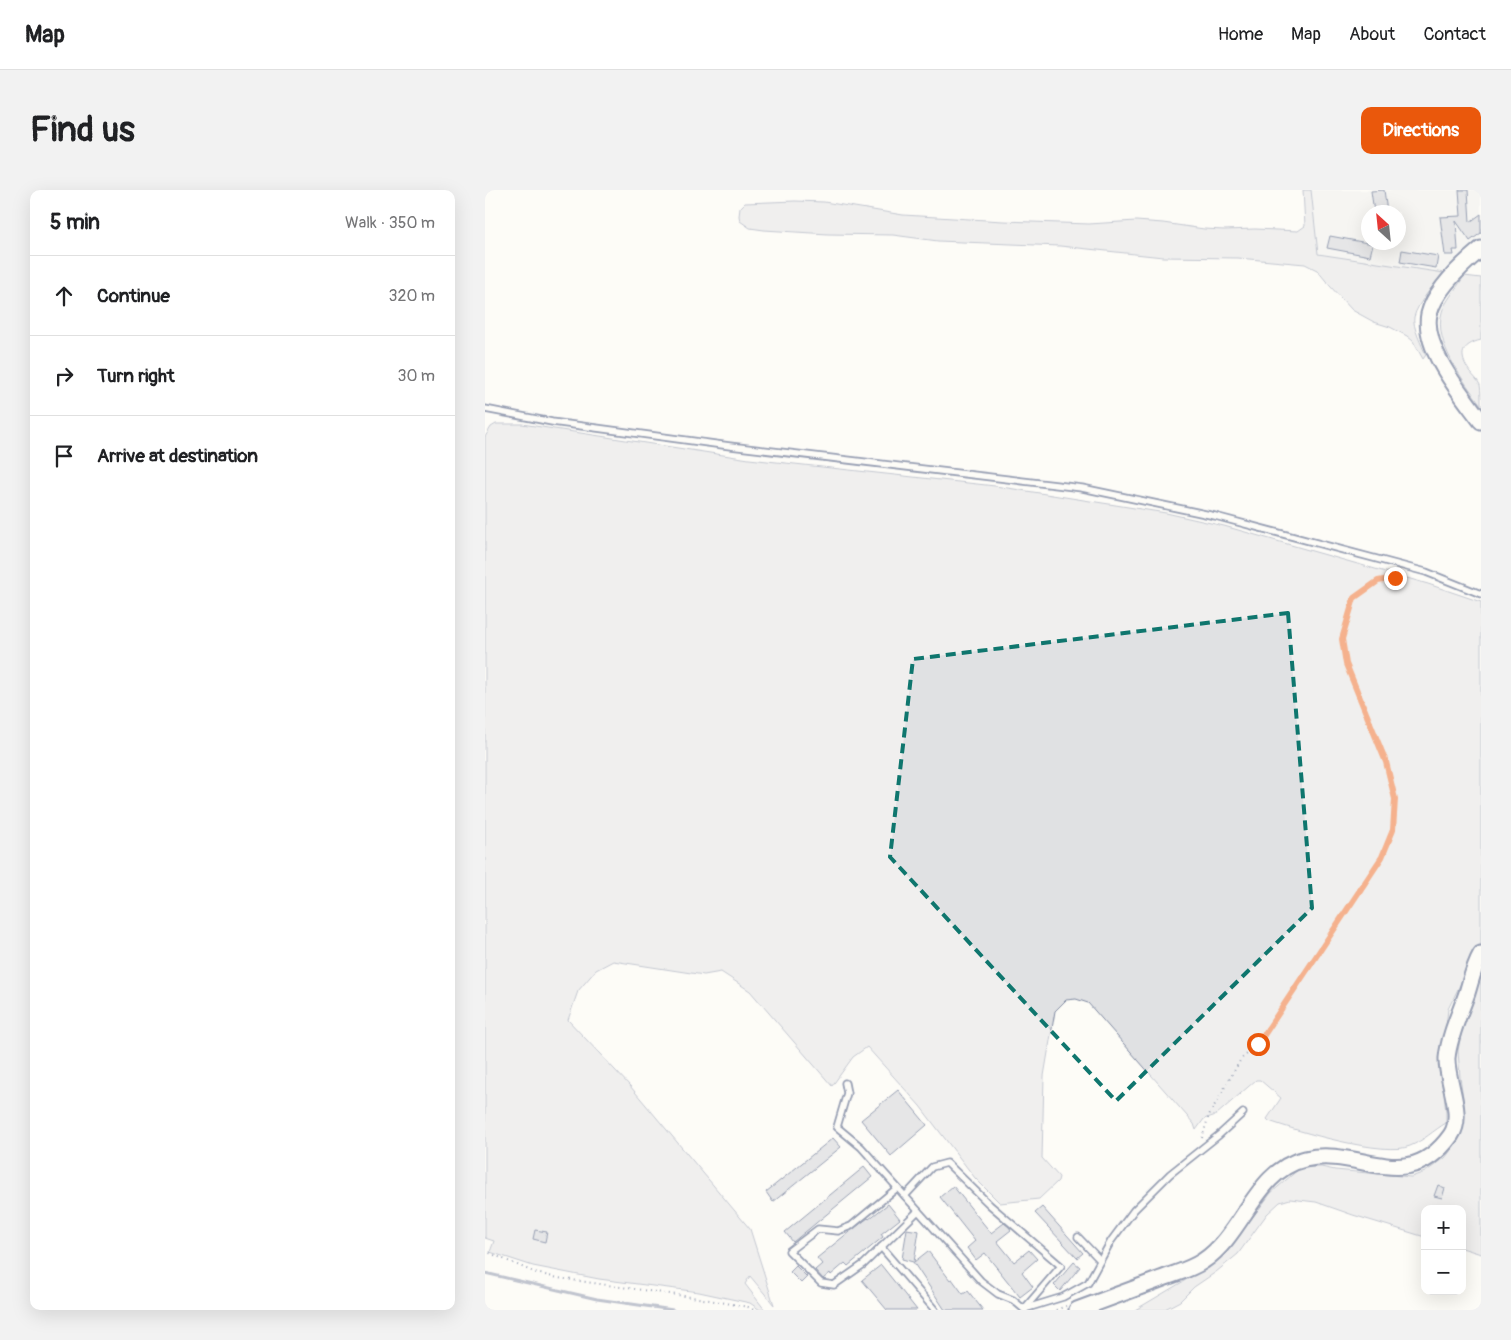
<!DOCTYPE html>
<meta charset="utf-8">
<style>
body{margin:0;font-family:Pangolin,sans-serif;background:#f2f2f2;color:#202124}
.controls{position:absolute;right:15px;bottom:15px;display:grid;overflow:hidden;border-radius:10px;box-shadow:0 5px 20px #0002}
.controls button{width:45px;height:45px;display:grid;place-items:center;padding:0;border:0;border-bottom:1px solid #e0e0e0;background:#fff;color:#202124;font:25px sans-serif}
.compass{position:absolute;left:876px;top:15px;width:45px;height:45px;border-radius:50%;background:#fff;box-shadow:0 5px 20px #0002;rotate:333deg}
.stop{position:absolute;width:15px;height:15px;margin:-11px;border:4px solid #ea580c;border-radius:50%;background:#fff}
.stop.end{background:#ea580c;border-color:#fff;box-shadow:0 1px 5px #0008}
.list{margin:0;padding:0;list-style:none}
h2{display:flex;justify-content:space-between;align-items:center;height:65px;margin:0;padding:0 20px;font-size:21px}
h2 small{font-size:16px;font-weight:400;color:#757577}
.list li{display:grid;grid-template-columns:32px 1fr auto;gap:15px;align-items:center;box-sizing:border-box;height:80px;padding:0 20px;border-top:1px solid #e0e0e0}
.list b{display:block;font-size:19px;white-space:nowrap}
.list em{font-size:16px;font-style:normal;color:#757577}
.icon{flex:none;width:28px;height:28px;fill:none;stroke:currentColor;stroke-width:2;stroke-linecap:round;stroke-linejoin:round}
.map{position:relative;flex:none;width:996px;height:1120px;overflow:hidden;border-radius:10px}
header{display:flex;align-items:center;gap:30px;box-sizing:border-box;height:70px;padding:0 25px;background:#fff;border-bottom:1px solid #e0e0e0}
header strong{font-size:24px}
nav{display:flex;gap:28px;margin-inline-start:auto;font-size:18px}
.intro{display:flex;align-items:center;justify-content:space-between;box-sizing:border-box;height:120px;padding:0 30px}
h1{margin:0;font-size:35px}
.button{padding:12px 22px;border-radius:10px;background:#ea580c;color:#fff;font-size:18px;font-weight:700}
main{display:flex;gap:30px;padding:0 30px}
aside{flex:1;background:#fff;border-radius:10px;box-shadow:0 5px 20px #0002}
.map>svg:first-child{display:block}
</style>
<header>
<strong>Map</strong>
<nav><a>Home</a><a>Map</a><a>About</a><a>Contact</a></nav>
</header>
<div class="intro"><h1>Find us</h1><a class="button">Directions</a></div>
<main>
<aside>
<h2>5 min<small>Walk · 350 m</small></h2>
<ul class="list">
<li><svg class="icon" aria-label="ahead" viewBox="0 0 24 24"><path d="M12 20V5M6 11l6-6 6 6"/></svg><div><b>Continue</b></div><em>320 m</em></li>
<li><svg class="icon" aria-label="right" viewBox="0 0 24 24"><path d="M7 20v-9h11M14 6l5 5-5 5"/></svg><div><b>Turn right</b></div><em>30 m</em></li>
<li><svg class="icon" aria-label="arrive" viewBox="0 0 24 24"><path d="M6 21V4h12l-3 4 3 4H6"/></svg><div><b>Arrive at destination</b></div></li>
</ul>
</aside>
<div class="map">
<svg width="996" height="1120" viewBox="0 0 996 1120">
<rect width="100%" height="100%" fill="#fdfcf7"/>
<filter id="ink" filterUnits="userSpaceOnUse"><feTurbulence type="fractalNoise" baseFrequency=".02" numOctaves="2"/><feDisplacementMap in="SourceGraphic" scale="10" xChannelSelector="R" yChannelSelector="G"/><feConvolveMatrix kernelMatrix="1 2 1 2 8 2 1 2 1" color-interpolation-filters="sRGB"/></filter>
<g filter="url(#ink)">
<!-- built -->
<path fill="#edeeec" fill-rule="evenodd" d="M826 0H996V49L955 83 833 64ZM884 22H914V52H884Z"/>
<!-- green -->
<g fill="#e0e1e3" stroke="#7e88a0">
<path d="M818 0H826L833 64 959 83C950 93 932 114 929 127 927 136 937 156 941 165L938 169 928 151 922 146 905 137 889 132 867 120 845 96 832 80 820 74 753 68 678 67 575 56 453 51 408 45 343 44 279 40 265 38 255 31 254 26 255 18 260 13 310 11 339 12 418 25 518 31 604 34 651 31 678 33 719 39 739 40 770 39 813 41 820 36Z"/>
<path d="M979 86 996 88V150C976 155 973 165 985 182 988 186 993 190 995 195 996 200 996 209 996 215 979 191 948 153 957 122 959 113 974 95 979 86Z"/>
<path d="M11 234H37L264 269 510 296 681 323 739 336 943 394 996 412V753L963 819 956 881 961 922V933C949 940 938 951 925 956 900 967 812 941 784 931L782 929 796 908 775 890H771L731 925 719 929 711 940 709 934 603 813 591 809 581 810 570 821 559 886 557 968 574 987 573 991 554 1009 515 1013 490 988 435 916 382 857 368 867 347 896 265 801 236 782 219 785 128 771 111 780 93 801 83 830 145 896 265 1039 289 1115 265 1086 260 1094 280 1120H275L265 1113 214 1102 114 1089 48 1076 5 1062 9 1051 0 1048V247L6 237Z"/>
<path d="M996 785V1064L977 1058V1019H940V1047L868 1025 831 1012 805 1009 795 1012 782 1024 753 1064 731 1082 709 1097 695 1111 678 1120H650L731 1072 758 1040 786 1003 815 978 836 977 850 980 926 987 940 982 960 968 973 951 978 937 979 914 975 887 973 861 976 844 989 799Z"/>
</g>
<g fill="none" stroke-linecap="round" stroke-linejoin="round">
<!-- stream -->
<path stroke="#76819c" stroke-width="3" d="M0 1083 112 1109 188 1120"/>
</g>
<!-- building -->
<g fill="#c9ccd3" stroke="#1b2f5e">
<path d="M899 0 902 22H889L886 1Z"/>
<path d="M974 0H983L985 32 996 24V43L985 51 971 31 973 60H968L969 65H960L955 27 976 26Z"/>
<path d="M845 46 888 54 885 66 842 58Z"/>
<path d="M917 60 953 66 951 78 915 72Z"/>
<path d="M413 900 442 935 406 966 376 930Z"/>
<path d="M348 948 356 957 288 1012 281 1002Z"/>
<path d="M379 977 387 987 308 1052 300 1042Z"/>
<path d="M953 995 960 998 957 1008 949 1006Z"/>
<path d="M468 996 506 1043 519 1033 524 1037 526 1040 512 1051 529 1072 544 1060 552 1069 537 1082 548 1097 535 1107 500 1063 491 1070 482 1058 490 1051 455 1007Z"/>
<path d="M403 1014 415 1029 396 1044 398 1047 363 1076 360 1073 346 1085 345 1083 338 1089 330 1080 337 1074 332 1068 364 1042 383 1028 384 1029Z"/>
<path d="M557 1017 598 1063 592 1068 550 1023Z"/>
<path d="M422 1039 434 1041 429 1072 443 1061 465 1090 467 1089 478 1104 483 1101 498 1120H460L428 1072 417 1069Z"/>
<path d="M50 1040 62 1042 60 1052 48 1049Z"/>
<path d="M589 1072 595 1077 575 1101 569 1095Z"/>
<path d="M396 1075 432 1120H402L377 1090Z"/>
<path d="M311 1076 322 1087 316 1093 305 1082Z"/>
</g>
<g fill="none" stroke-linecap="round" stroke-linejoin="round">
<!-- service casing -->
<g stroke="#1b2f5e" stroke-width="9">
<g id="service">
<path d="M0 219 67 232 245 256 597 298 730 326 941 382 996 404"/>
<path d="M360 893 362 903 352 937 376 957 496 1091 513 1104 528 1110 540 1120"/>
<path d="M412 998 366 1036 353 1041 333 1039 304 1061 336 1093 349 1095 379 1074 433 1021"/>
<path d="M420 1006 447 977 462 973 505 1015 576 1076 539 1119 578 1107 603 1093 626 1051 649 1020 685 984 734 945 758 923"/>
<path d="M593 1047 615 1070"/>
<path d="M396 1057 450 1120"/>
</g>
</g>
<!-- secondary casing -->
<g stroke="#1b2f5e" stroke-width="19">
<g id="secondary">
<path d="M996 59C978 74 950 100 944 124 937 158 977 205 996 231"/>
<path d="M592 1120C619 1110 646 1100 673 1090 688 1084 705 1080 718 1071 759 1044 770 980 820 969 875 956 922 1007 966 945 980 925 961 891 962 868 964 846 975 823 982 803 986 790 989 776 996 764"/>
</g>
</g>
<!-- path -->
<g stroke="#1b2f5e" stroke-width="2" stroke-dasharray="1 4" stroke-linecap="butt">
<path d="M717 948 724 925 756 869 773 855 897 667 908 640 910 609 901 572 861 474 857 449 869 408 893 391 921 386"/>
<path d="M0 1061 51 1083 73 1088 213 1108 263 1117 269 1120"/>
<path d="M571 1120 581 1116"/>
</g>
<!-- service -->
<use href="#service" stroke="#fdfcf7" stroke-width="5.5"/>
<!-- secondary -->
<use href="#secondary" stroke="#fdfcf7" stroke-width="15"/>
</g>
</g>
<g fill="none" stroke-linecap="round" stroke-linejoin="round" filter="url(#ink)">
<!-- route -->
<path stroke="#ea580c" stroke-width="6" d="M773 854 897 667 908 640 910 609 901 572 861 474 857 449 869 408 893 391 910 388"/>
</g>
<!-- marked area -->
<path d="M0 0H996V1120H0ZM803 423 827 718 631 911 405 667 428 469Z" fill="#fdfcf7" fill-opacity=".55" fill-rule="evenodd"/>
<path fill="none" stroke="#0f766e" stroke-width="4" stroke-dasharray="10 6" stroke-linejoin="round" d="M803 423 827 718 631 911 405 667 428 469Z"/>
</svg>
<div class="controls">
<button>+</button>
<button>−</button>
</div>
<svg class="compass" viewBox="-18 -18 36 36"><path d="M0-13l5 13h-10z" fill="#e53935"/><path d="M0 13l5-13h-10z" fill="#757577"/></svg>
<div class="stop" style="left:773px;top:854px"></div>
<div class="stop end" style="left:910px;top:388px"></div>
</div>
</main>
